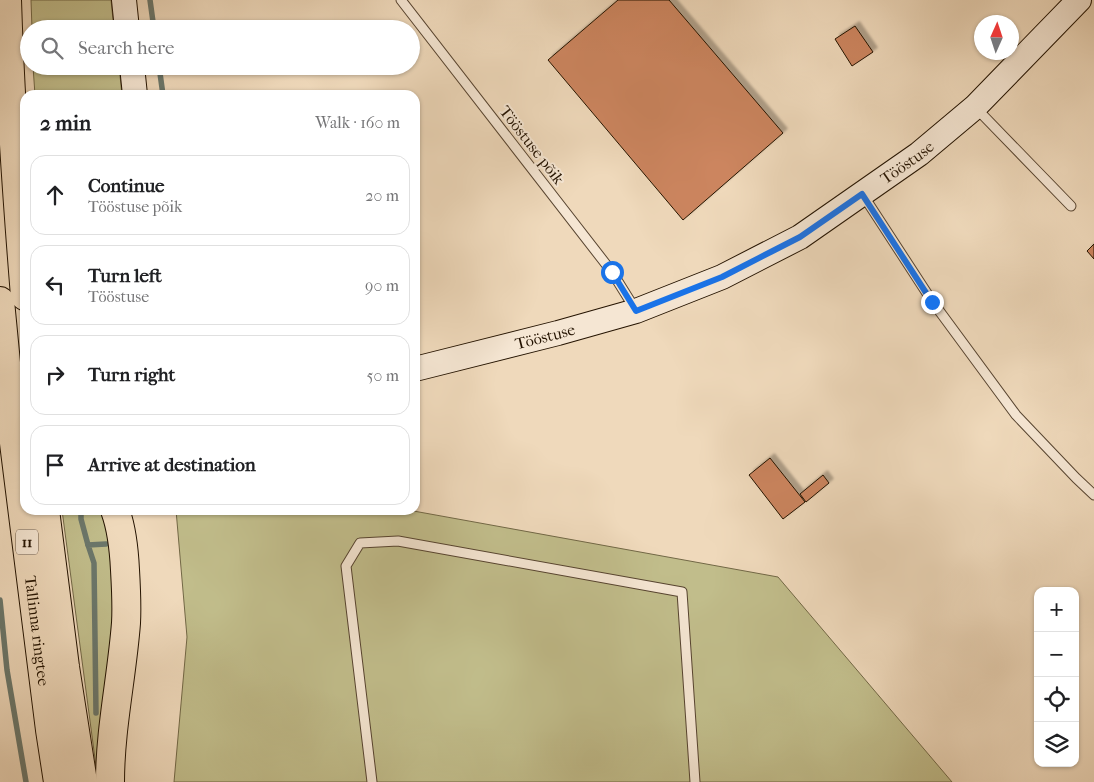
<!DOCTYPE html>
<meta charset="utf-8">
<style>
body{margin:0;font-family:"IM FELL French Canon",serif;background:#f6f6f6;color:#202124}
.controls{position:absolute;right:15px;bottom:15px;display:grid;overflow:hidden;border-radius:10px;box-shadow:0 1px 4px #0004}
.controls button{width:45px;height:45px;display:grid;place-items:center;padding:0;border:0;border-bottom:1px solid #e0e0e0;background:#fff;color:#202124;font:25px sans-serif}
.compass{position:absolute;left:974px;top:15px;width:45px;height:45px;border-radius:50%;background:#fff;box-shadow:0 1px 4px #0004;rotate:3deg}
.stop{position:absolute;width:15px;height:15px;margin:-11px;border:4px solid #1a73e8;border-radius:50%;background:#fff}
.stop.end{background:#1a73e8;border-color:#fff;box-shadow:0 1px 5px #0008}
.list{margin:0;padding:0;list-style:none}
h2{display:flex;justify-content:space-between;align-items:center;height:65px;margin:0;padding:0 20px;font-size:21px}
h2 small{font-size:16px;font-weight:400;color:#757577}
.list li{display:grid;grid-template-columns:32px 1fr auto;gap:15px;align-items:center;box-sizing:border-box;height:80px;margin:0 10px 10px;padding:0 10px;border:1px solid #e0e0e0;border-radius:15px}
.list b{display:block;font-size:19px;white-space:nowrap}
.list p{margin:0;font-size:16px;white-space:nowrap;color:#757577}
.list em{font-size:16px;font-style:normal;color:#757577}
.icon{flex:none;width:28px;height:28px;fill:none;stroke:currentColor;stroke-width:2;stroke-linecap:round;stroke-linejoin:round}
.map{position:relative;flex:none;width:1094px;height:782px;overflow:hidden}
.search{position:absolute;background:#fff;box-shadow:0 1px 4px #0004;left:20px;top:20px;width:400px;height:55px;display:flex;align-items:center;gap:12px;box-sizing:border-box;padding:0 18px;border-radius:28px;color:#757577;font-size:19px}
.panel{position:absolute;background:#fff;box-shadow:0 1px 4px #0004;left:20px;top:90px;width:400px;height:425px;border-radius:15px}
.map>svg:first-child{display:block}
</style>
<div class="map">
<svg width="1094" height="782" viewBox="0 0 1094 782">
<defs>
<filter id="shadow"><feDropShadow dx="4.5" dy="-4.5" stdDeviation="1" flood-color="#0004"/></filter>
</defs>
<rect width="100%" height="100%" fill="#efd9bb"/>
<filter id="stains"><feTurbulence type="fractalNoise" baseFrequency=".004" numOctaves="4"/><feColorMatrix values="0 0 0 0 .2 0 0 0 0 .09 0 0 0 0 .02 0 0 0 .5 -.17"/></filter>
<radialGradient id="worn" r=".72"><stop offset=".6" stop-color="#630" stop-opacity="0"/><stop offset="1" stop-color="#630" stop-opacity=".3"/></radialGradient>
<!-- green -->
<g fill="#c1bd8b" stroke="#726846">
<path d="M31 0H111L114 29H32Z"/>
<path d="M33 66H119L122 95H35Z"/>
<path d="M62 510H103L119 582 98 765 96 766Z"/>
<path d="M176 510H408L778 577 952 782H174L187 637Z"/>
</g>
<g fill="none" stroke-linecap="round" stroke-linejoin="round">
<!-- stream -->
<g stroke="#6b776b" stroke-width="5.5">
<path d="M150 0 154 29"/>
<path d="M159 66 163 95"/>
<path d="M81 510V519L88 545"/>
<path d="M0 600 7 670 26 782"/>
<path d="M96 713 94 563 88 545 106 544"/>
</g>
</g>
<!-- building -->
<g fill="#cc855f" stroke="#241301" filter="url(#shadow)">
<path d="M618 0H669L783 133 683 220 548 60Z"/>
<path d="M855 26 873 52 852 66 835 39Z"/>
<path d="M1094 244V259L1087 251Z"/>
<path d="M770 458 805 502 783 519 749 475Z"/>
<path d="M823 475 829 483 806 502 800 494Z"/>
</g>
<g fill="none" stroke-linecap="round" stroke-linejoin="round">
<!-- lane casing -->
<g stroke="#574430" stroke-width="11">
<g id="lane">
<path d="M401 0 612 272 635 309"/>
<path d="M975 107 1071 206"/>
<path d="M863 195 932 301 1016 415 1076 478 1094 495"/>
<path d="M372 782 346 566 360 543 398 541 682 592 695 782"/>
</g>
</g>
<!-- secondary casing -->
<g stroke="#241301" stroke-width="26">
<g id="secondary">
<path d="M124 0 127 29"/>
<path d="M132 66 135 95"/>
<path id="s1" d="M415 369 558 333 636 311 722 277 800 237 919 154 975 107 1079 0"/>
</g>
</g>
<!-- highway casing -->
<g stroke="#241301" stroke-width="30">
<g id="highway">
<path d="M7 0C10 99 17 197 25 296"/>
<path id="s2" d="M0 301 13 435 50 730 58 782"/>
<path d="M45 510 65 667 83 782"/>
<path d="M110 782C110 729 122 676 126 623 127 606 126 587 125 570 124 549 122 529 115 510"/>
</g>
</g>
<!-- lane -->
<use href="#lane" stroke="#f5e6d3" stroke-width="9"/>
<!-- secondary -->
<use href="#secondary" stroke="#f5e6d3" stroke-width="24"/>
<!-- highway -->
<use href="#highway" stroke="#efd9bb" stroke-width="28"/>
</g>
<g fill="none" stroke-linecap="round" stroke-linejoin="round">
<!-- route -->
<path stroke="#1a73e8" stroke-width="6" d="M612 272 636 311 722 277 800 237 862 194 932 302"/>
</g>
<g text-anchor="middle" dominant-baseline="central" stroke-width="4" stroke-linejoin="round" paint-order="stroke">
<!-- shield labels -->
<rect fill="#f5e6d3" stroke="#635240" stroke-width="1" x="16" y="529.5" width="22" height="25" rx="4"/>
<g font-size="15" font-weight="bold" fill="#241301">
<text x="27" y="542">11</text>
</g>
<!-- street labels -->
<g font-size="16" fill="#241301" stroke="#f5e6d3">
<text transform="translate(532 145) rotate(52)">Tööstuse põik</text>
<text stroke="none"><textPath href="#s1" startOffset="539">Tööstuse</textPath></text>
<text stroke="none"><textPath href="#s1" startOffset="134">Tööstuse</textPath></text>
<text stroke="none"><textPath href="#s2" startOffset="332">Tallinna ringtee</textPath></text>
</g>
</g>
<rect width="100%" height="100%" filter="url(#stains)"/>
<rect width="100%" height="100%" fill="url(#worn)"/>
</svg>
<div class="controls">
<button>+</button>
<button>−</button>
<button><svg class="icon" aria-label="locate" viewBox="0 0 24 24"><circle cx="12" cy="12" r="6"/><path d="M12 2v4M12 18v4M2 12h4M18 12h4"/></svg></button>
<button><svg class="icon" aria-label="layers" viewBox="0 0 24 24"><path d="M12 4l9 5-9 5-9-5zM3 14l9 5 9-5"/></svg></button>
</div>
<svg class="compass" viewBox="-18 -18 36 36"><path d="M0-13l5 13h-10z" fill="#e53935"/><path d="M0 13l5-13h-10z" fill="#757577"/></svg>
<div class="stop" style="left:612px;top:272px"></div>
<div class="stop end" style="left:932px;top:302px"></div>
<div class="search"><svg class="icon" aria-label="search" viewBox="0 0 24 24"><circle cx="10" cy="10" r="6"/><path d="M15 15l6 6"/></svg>Search here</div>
<section class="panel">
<h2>2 min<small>Walk · 160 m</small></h2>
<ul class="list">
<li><svg class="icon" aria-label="ahead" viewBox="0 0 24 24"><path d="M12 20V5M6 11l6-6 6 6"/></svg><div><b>Continue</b><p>Tööstuse põik</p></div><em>20 m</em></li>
<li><svg class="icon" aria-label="left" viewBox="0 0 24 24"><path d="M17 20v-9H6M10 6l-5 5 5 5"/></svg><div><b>Turn left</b><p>Tööstuse</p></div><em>90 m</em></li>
<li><svg class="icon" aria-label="right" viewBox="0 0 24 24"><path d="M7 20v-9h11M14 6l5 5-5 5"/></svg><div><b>Turn right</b></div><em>50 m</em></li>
<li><svg class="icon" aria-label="arrive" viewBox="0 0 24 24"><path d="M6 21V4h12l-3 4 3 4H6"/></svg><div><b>Arrive at destination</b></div></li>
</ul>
</section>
</div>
